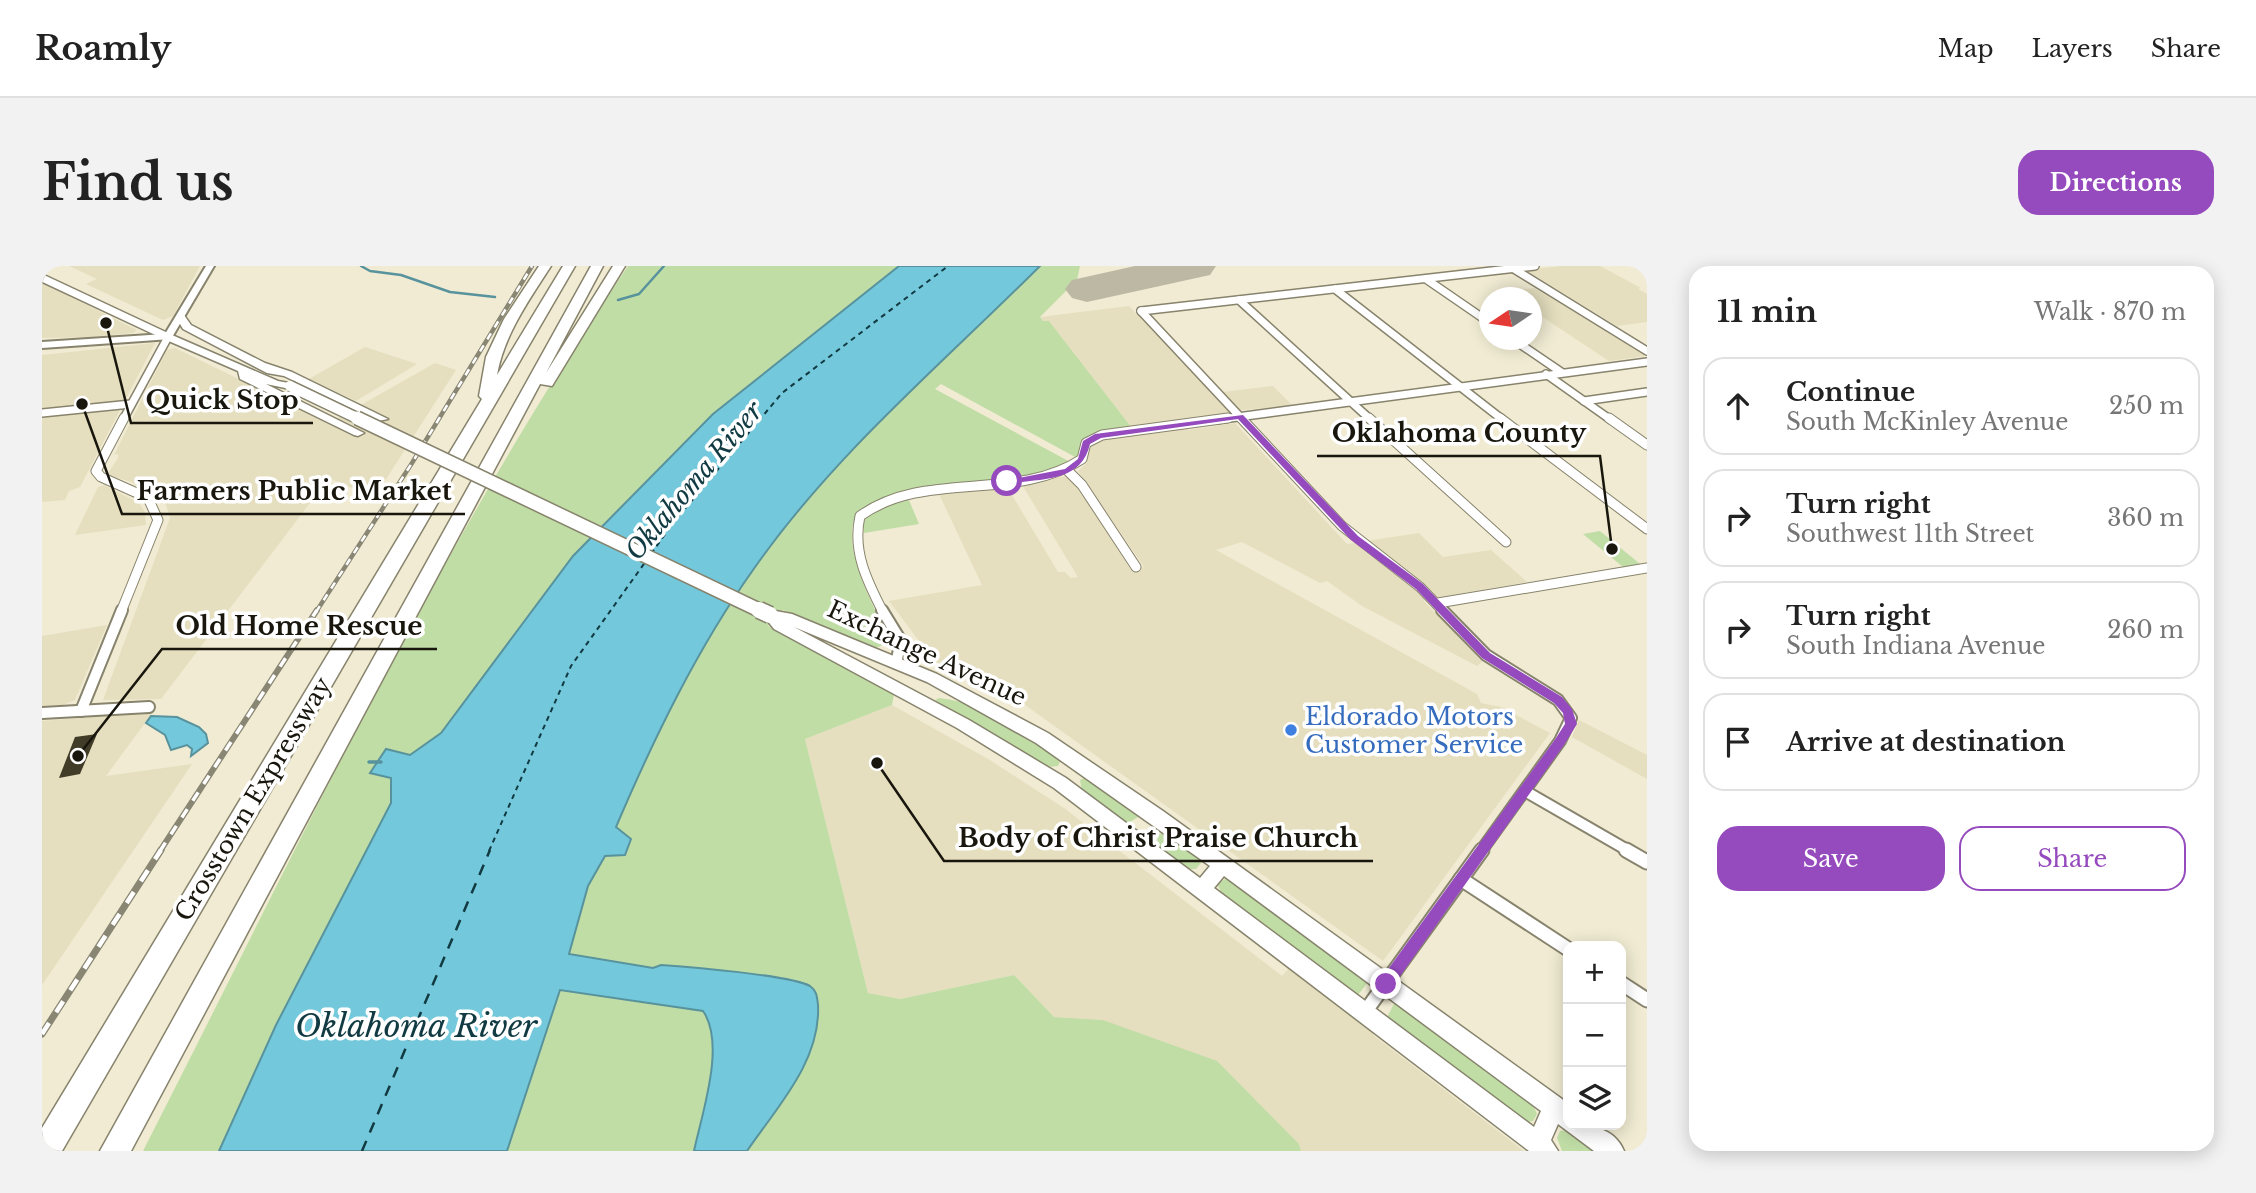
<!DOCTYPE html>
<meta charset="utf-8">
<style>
body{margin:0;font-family:"Libre Baskerville",serif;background:#f2f2f2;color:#222}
.controls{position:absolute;right:21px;bottom:21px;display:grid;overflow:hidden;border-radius:14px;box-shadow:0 4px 18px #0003}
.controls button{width:63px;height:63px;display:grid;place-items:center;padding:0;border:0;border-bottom:2px solid #e0e0e0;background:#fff;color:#222;font:35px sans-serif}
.compass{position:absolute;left:1437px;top:21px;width:63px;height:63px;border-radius:50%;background:#fff;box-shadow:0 4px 18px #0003;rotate:257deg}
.stop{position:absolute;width:21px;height:21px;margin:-16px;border:5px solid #954bbd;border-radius:50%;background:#fff}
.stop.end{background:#954bbd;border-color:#fff;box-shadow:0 2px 7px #0008}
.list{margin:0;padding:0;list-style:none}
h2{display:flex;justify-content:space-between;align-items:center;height:91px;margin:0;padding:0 28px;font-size:30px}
h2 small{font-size:23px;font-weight:400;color:#767676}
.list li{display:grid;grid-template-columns:46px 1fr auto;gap:21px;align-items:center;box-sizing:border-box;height:98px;margin:0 14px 14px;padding:0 14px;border:2px solid #e0e0e0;border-radius:21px}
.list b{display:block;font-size:26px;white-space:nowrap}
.list p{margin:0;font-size:23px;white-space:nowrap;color:#767676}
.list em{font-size:23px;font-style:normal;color:#767676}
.actions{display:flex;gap:14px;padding:21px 28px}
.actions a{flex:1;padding:16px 0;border:2px solid #954bbd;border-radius:21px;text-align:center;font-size:24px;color:#954bbd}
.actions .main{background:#954bbd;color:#fff}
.icon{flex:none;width:38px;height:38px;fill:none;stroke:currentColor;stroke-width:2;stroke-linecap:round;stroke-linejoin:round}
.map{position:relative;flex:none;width:1605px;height:885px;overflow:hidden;border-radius:21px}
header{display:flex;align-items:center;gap:42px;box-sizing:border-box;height:98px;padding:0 35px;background:#fff;border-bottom:2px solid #e0e0e0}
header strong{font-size:33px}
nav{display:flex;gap:38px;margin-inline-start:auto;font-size:24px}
.intro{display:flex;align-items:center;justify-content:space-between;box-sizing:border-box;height:168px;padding:0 42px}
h1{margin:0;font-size:49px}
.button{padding:18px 32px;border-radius:21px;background:#954bbd;color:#fff;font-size:24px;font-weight:700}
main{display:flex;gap:42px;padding:0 42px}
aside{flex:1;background:#fff;border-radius:21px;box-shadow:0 4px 18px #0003}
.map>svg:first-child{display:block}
</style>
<header>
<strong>Roamly</strong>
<nav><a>Map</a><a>Layers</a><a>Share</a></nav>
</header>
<div class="intro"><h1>Find us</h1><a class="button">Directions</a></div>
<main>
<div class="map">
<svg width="1605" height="885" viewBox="0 0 1605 885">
<rect width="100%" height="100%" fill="#f0ebd2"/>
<!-- built -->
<g fill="#e5dfbf">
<path d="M27 0H158L131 50 121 54 44 18 55 13Z"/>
<path d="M1519 0H1558L1599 22 1596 23 1605 28V56L1575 60 1484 4Z"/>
<path d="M0 17 65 49 95 64 91 67 49 71 0 72Z"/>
<path d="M1492 22 1508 31 1603 90 1567 95 1490 44V32L1470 31 1462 26Z"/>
<path d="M1087 40 1180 138 1188 147 1090 162 1007 55H1001L998 51Z"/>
<path d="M113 77 38 221 27 225 23 234 0 236V89Z"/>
<path d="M323 81 375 98 314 135 267 113Z"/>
<path d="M133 82 287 157 393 97 414 104 332 232 287 212 119 433 61 434 128 252 122 232 116 235 90 216 65 209 76 192V188L72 189 125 84Z"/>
<path d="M1231 120 1251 140 1198 144 1181 126Z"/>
<path d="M1193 157 1305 278 1377 267 1401 291 1449 284 1485 316 1381 334 1436 392 1440 396 1435 400 1320 340 1285 315 1278 317 1200 276 1174 284 1435 428 1439 437 1459 441 1508 467 1341 695 937 406 923 413 893 396 847 335 940 319 897 228 964 219 1016 306H1023L1029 312 1036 311 979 217 1026 210 1035 219 1088 303 1102 301 1036 205 1045 197 1046 181 1053 174 1137 161 1147 164Z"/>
<path d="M62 219 97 237 103 246 104 259 33 269 56 221Z"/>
<path d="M65 359 33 434 21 439 0 440V370Z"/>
<path d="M850 439 946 493 1022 542 1240 710 1249 700 1334 765 1331 769 1482 885H1259L1257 878 1062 754 1012 751 972 709 858 733 826 727 763 473Z"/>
<path d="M111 446 64 510 150 498 0 719V455Z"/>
<path d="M1537 454 1605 489V513L1530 471Z"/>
</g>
<!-- green -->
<g fill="#c0dda6">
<path d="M586 0H1038L1035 14 998 51 1001 55H1007L1090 162 1044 172 1039 177 1035 192 899 118 893 123 1030 197 993 209 864 227 877 258 822 267V262L811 256C804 296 833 338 846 373L844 378 833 382 741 344 726 360 852 428 850 439 763 473 826 727 858 733 972 709 1012 751 1061 754 1175 795 1257 878 1259 885H101C254 586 396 278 586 0Z"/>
<path d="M1558 265 1598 298 1581 301 1541 268Z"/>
<path d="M897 432C942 436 983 468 1019 493L1016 500 1006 501 891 435Z"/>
<path d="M1047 510 1097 548 1096 551 1088 556 1079 554 1040 525 1038 514Z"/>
<path d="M1122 566 1158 591 1159 597 1154 603H1146L1115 580 1116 569Z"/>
<path d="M1186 612 1326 716 1316 729 1180 629 1175 617Z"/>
<path d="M1353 736 1489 835 1495 848 1491 855 1485 856 1344 753Z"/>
<path d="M1524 864 1558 885H1520L1515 872 1518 865Z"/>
</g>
<!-- water -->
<g fill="#73c8db" stroke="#58939d" stroke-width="2">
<path d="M857 0H998C900 98 791 189 711 304 655 383 612 472 574 561L589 573 583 589 563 590 546 620 527 688 611 702 619 699C647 701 748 709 768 720 775 725 775 731 776 739 779 795 735 841 705 885H652C660 847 684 778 661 745L518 724 465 885H177L234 759 349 537V512L328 507 344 483 368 489 399 467 531 290 671 148Z"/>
<path d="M109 450 135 451 157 461 164 468 166 477 149 490 150 483 145 479 129 484 123 469 104 457Z"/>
</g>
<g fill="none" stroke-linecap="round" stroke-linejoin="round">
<!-- stream-far1 -->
<g stroke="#58939d" stroke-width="2.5">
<path d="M319 0 328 5 359 9 408 26 453 31"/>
<path d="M576 34 597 28 622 0"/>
</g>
<!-- stream -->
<path stroke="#58939d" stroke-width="3.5" d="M327 496H339"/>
<!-- ferry-far1 -->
<g stroke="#113a42" stroke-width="2" stroke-dasharray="5 4.5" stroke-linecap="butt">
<path d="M609 288 631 257 740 127 906 0"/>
<path d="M447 585 529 400 604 295"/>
</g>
<!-- ferry -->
<path stroke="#113a42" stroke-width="2.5" stroke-dasharray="11 9" stroke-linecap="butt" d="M320 885 448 584"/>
<!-- runway -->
<path fill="#bcb8a3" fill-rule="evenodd" d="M1093 0H1174L1168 9 1045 36 1030 32 1023 23 1030 14Z"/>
</g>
<!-- building -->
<path fill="#403c28" d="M55 468 38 508 17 512 33 471Z"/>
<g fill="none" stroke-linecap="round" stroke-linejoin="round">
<!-- minor-far3 casing -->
<g stroke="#87836c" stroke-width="10">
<g id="minor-far3">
<path d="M1472 3 1605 85"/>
<path d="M0 12 126 71 81 154"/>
<path d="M1384 13 1448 57"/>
<path d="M1293 23 1461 154"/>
<path d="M1197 34 1329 154"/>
<path d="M1099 45 1201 154"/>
<path d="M1099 45 1493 0"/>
<path d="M1472 74 1519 106"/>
<path d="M1504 108 1569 154"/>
<path d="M1542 135 1605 126"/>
<path d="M0 147 89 138"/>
<path d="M1173 154 1605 96"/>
</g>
</g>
<!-- minor-far2 casing -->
<g stroke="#87836c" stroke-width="11">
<g id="minor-far2">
<path d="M1199 152 1300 260 1378 321 1402 346"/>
<path d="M1327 152 1464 276"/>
<path d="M1458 152 1605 263"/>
<path d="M1567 152 1605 179"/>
<path d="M1026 205 1040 219 1094 301"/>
<path d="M1396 337 1605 302"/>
<path d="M79 346 116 254 106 232 59 211 54 205 82 152"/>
<path d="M841 346C825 315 810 285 818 250 884 203 973 237 1040 193L1044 177 1060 169 1186 152"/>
</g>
</g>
<!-- minor-far1 casing -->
<g stroke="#87836c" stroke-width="14">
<g id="minor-far1">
<path d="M840 344 859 375 854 397"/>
<path d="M1400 344 1444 389 1516 434 1529 452 1518 475 1439 585"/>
<path d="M39 445 80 344"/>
<path d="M0 447 107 441"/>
<path d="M1483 525 1587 585"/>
</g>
</g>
<!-- minor casing -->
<g stroke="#87836c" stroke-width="17">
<g id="minor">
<path d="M1584 584 1605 596"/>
<path d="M1419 613 1526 683"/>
<path d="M1579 717 1605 734"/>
<path d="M1323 746 1440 584"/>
</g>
</g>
<!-- tertiary casing -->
<g stroke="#87836c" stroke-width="4">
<path id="tertiary" d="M164 0H172L129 73 0 82V76L123 68Z"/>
</g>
<!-- secondary casing -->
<g stroke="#87836c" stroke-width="3">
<g id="secondary">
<path d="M139 48 142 49 149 59 223 97 250 106 346 153 336 155 242 110 225 107 141 63 134 51Z"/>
<path d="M122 69H130L236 115 252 118V122L248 123 224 118 322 167 316 170 312 169 198 113 196 105 122 73Z"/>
<path d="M728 344 750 348 895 408 1006 467 1121 545 1520 833 1526 839V859C1548 859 1572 861 1582 885H1552L1516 858 1509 874 1516 885H1487L1012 522 915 462 732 363 721 349ZM752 361 885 416 994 477 1168 600 1158 612 1024 512 927 454ZM1182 610 1499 845 1492 861 1172 622Z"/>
</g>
</g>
<!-- motorway casing -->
<g stroke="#87836c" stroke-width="3">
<g id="motorway">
<path d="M497 0H509C487 34 462 69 455 109L521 0H533L20 885H0V862L440 133 437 130 444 91 462 53Z"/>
<path d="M549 0H561L504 107 571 0H583L510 120 498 118 89 885H58Z"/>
</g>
</g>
<!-- minor-far3 -->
<use href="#minor-far3" stroke="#fff" stroke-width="7"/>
<!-- minor-far2 -->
<use href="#minor-far2" stroke="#fff" stroke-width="9"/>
<!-- minor-far1 -->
<use href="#minor-far1" stroke="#fff" stroke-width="10"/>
<!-- minor -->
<use href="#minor" stroke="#fff" stroke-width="13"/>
<!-- tertiary -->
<use href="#tertiary" fill="#fff" fill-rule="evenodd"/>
<!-- secondary -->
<use href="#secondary" fill="#fff" fill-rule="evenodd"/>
<!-- motorway -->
<use href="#motorway" fill="#fff" fill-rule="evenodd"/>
<!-- rail-far2 casing -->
<g stroke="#898674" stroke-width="4.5">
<path id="rail-far2" d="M274 346 370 197 490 0"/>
</g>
<!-- rail-far1 casing -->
<g stroke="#898674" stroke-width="6">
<path id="rail-far1" d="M118 585 275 344"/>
</g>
<!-- rail casing -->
<g stroke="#898674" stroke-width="7">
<path id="rail" d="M0 768 119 584"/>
</g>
<!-- rail-far2 -->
<use href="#rail-far2" stroke="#fff" stroke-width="2.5" stroke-dasharray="7" stroke-linecap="butt"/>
<!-- rail-far1 -->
<use href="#rail-far1" stroke="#fff" stroke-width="3.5" stroke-dasharray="10" stroke-linecap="butt"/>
<!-- rail -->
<use href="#rail" stroke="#fff" stroke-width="4.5" stroke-dasharray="13" stroke-linecap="butt"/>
<!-- secondary-bridge-far2 casing -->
<g stroke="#87836c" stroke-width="13" stroke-linecap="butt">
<path id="secondary-bridge-far2" d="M248 120 319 154"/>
</g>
<!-- secondary-bridge-far1 casing -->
<g stroke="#87836c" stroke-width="16" stroke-linecap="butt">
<path id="secondary-bridge-far1" d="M315 152 721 346"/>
</g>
<!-- secondary-bridge casing -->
<g stroke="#87836c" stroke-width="19" stroke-linecap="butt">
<path id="secondary-bridge" d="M717 344 728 349"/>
</g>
<!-- secondary-bridge-far2 -->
<use href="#secondary-bridge-far2" stroke="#fff" stroke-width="10"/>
<!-- secondary-bridge-far1 -->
<use href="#secondary-bridge-far1" stroke="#fff" stroke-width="13"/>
<!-- secondary-bridge -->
<use href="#secondary-bridge" stroke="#fff" stroke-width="16"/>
</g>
<!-- route -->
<path fill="#954bbd" d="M1201 149 1316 270 1381 318 1448 387 1520 431 1530 443 1535 458 1522 479 1349 723 1344 725 1339 723V713L1514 472 1523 458 1521 447 1512 437 1440 392 1374 323 1309 274 1196 153 1059 172 1048 178C1039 217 1000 212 965 218L961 215 1023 203 1036 193 1041 175 1053 168Z"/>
<!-- markers -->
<circle fill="#3f7fe0" stroke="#fff" stroke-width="2.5" cx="1249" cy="464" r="7"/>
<g text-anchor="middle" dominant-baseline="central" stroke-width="7" stroke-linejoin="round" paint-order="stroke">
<!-- street labels -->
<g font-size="24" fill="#18160d" stroke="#fff">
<text transform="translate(885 387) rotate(25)">Exchange Avenue</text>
<text transform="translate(211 533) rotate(-59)">Crosstown Expressway</text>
</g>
<!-- shop labels -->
<g font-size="24" fill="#366cbe" stroke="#fff" text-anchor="start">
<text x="1263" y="450">Eldorado Motors<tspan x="1263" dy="28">Customer Service</tspan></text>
</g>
<!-- water labels -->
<g font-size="26" font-style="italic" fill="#113a42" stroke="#fff">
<text transform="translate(652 215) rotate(-50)">Oklahoma River</text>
</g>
<!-- near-water labels -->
<g font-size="32" font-style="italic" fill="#113a42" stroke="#fff">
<text x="374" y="760">Oklahoma River</text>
</g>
</g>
<!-- callouts -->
<path fill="none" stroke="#18160d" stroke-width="2.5" d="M64 57L89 157H271M1570 283L1558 190H1275M40 138L80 248H423M36 490L120 383H395M835 497L902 595H1331"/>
<g fill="#18160d" stroke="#fff" stroke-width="2.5">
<circle cx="64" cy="57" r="7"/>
<circle cx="1570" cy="283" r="7"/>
<circle cx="40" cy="138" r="7"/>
<circle cx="36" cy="490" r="7"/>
<circle cx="835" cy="497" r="7"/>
</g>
<g font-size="26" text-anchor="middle" font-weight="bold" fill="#18160d" stroke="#fff" stroke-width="7" stroke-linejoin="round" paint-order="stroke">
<text x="180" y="143">Quick Stop</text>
<text x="1417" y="176">Oklahoma County</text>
<text x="252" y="234">Farmers Public Market</text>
<text x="257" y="369">Old Home Rescue</text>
<text x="1116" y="581">Body of Christ Praise Church</text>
</g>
</svg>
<div class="controls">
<button>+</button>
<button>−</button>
<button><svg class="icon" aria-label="layers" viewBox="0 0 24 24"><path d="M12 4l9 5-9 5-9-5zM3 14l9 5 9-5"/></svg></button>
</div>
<svg class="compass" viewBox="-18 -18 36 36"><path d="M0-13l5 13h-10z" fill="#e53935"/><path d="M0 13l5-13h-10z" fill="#767676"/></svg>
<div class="stop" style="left:965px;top:215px"></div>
<div class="stop end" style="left:1344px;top:718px"></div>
</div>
<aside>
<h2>11 min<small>Walk · 870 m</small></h2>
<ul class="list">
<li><svg class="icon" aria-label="ahead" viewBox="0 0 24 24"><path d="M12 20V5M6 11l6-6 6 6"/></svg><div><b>Continue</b><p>South McKinley Avenue</p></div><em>250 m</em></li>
<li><svg class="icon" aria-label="right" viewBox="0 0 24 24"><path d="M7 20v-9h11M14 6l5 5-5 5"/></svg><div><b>Turn right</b><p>Southwest 11th Street</p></div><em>360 m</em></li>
<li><svg class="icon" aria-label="right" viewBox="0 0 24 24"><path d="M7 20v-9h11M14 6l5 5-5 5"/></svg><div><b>Turn right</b><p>South Indiana Avenue</p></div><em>260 m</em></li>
<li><svg class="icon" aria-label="arrive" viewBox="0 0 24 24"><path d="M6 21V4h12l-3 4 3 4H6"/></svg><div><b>Arrive at destination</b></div></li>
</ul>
<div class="actions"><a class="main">Save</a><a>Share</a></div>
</aside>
</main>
